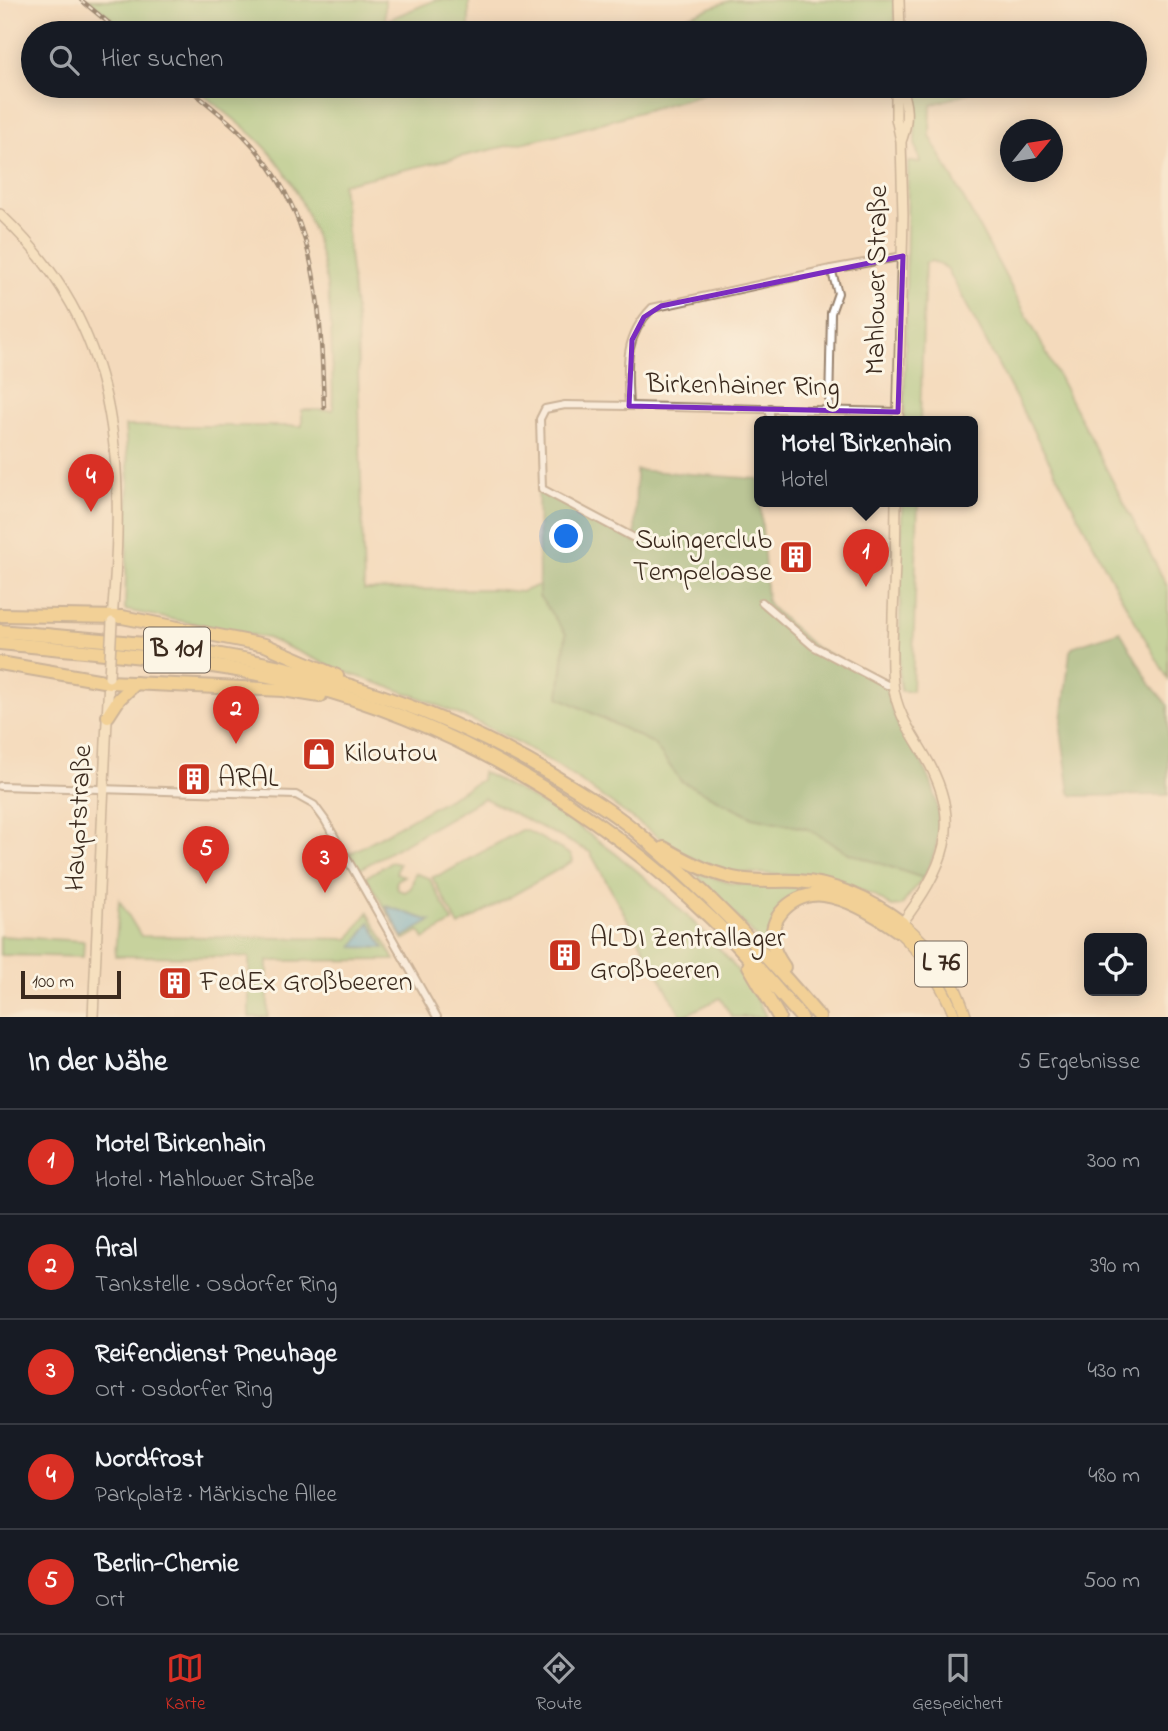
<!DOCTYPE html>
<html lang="de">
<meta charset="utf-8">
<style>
body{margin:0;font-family:"Indie Flower",sans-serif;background:#20242c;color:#f1f3f6}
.controls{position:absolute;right:21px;bottom:21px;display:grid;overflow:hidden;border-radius:10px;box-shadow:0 4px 18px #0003}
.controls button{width:63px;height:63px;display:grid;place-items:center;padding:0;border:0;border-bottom:2px solid #363941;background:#171b24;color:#f1f3f6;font:35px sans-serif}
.compass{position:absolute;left:1000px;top:119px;width:63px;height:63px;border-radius:50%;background:#171b24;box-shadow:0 4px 18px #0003;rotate:60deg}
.scale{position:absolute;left:21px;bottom:18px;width:100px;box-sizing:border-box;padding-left:7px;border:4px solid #3b2a1e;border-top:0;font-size:19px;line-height:24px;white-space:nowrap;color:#3b2a1e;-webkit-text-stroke:5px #fcf5e5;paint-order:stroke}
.you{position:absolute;left:567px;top:537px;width:24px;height:24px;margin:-18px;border:5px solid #fff;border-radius:50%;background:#1a73e8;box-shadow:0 0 0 10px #1a73e833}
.badge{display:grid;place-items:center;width:46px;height:46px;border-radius:50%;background:#d93025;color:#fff;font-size:23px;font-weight:700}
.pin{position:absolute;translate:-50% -58px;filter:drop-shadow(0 2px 4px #0008)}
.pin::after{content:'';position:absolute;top:37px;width:24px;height:21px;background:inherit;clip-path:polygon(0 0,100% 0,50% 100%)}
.popup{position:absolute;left:754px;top:416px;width:224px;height:91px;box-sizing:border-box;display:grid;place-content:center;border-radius:10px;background:#171b24;filter:drop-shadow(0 2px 5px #0005);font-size:23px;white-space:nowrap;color:#9ea1a6}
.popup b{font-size:26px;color:#f1f3f6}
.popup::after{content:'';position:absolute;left:50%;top:100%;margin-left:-14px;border:14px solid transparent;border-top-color:#171b24}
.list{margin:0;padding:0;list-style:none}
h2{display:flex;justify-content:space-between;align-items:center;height:91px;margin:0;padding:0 28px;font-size:30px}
h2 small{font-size:23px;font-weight:400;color:#9ea1a6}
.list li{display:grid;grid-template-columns:46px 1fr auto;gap:21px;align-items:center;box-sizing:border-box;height:105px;padding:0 28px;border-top:2px solid #363941}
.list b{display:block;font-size:26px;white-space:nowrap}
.list p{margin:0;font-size:23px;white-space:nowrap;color:#9ea1a6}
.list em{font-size:23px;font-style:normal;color:#9ea1a6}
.icon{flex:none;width:38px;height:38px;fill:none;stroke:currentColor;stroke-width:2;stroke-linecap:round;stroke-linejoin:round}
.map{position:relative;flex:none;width:1168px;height:1017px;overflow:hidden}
.search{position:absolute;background:#171b24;box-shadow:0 4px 18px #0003;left:21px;right:21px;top:21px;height:77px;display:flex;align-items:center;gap:18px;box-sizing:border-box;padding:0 24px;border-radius:38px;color:#9ea1a6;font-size:26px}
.sheet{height:616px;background:#171b24}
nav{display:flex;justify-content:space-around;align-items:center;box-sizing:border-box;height:98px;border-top:2px solid #363941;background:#171b24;font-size:19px;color:#9ea1a6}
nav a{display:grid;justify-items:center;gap:4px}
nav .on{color:#d93025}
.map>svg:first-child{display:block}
</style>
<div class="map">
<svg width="1168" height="1017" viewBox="0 0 1168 1017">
<rect width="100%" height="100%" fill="#fcf5e5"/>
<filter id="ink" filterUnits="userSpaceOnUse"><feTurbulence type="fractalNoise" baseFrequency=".0143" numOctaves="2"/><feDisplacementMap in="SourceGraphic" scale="14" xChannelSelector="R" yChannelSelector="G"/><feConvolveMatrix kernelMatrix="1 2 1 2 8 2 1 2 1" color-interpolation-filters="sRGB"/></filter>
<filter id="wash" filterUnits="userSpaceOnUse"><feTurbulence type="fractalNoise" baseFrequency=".00686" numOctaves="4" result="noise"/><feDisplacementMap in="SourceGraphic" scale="28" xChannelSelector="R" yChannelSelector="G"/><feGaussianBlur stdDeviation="1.57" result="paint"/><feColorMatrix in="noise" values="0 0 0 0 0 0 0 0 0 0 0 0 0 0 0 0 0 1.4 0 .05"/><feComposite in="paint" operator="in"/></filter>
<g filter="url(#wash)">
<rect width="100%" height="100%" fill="#f4dabc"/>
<!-- green -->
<g fill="#90c779" stroke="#66784c" stroke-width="2">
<path d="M89 0H385V21L435 0H469V33H129Z"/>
<path d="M731 0H894L895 33H643Z"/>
<path d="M193 86H469V100L506 86H730L573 131 342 184 357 329 364 590 493 589 521 592 539 585V596L566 633 559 697 653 743 681 781 753 817 808 829 849 853 923 878 901 906 892 907 873 895 831 880 805 876 729 872 702 863 678 851 563 769 512 739 474 721 416 696 342 671 267 638 125 610 129 478 125 426H302V410H333C332 371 333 331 328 293 322 240 297 177 258 140 238 121 214 104 193 86Z"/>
<path d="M942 86H988L931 105 930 136 1037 335 1168 588V679L1118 591 947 268 932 261 925 263 920 421H904L908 162H920L915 143 916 97Z"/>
<path d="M902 501H918L912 691H901L899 678Z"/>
<path d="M482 772C564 812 622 853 687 916 717 945 749 978 766 1017H732L720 998 682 1017 590 852 484 798 360 869 349 854 481 780Z"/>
<path d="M521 830H526L571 855 573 861 459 926 432 877 443 874Z"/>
<path d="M391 862 399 864 396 873 404 876 398 879 396 884 398 890 405 892 411 888 415 873 429 878 453 922 424 939 419 931 405 939 404 936 430 921 387 908 404 940 366 877Z"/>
<path d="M694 872 731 883 820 888 851 900 789 899 770 952Z"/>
<path d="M119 900 141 936 349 939 368 912 395 960 268 961V1017H249V957L115 956Z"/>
<path d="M0 936 84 941 83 957 0 955Z"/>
</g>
<!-- forest -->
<g fill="#74ac69" stroke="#586b44" stroke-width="2">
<path d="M636 470 759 479 767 601 771 607 813 646 884 683C888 698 893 714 900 729 907 741 916 753 923 765 943 801 944 844 923 878L849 853 808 829 753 817 681 781 653 743 559 697 566 634 539 596 538 490 635 542Z"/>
<path d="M1120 631 1151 685 1168 705V795L1074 796 1070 793 1061 730 1070 651 1074 646Z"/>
</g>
<!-- water -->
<g fill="#54add1" stroke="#486c78" stroke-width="2">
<path d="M386 906 431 921 403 937Z"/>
<path d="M370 922 384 948 353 947Z"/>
</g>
</g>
<g filter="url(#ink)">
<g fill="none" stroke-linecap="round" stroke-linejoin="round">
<!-- street casing -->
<g stroke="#98826d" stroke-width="10">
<g id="street">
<path d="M629 406C627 367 623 338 652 308L831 269 903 256"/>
<path d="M829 409 831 313 838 293 831 269"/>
<path d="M770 421V408"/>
<path d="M638 540 542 489 540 419 545 409 565 405 629 406 898 412"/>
<path d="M762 602 813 646 887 685H893"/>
<path d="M0 786 296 795 314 805 325 820 437 1017"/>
</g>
</g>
<!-- secondary casing -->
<g stroke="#98826d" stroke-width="12">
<g id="secondary">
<path d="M899 0 900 33"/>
<path d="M900 87C908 104 908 122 902 139"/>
<path d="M0 214C123 330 125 462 112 620"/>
<path d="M898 421 903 216 901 141 896 118V95L900 86"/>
<path d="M896 501C896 539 895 576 893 614 893 637 890 660 893 683 896 712 911 732 925 756 966 825 943 868 900 926"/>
<path d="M93 1017 109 678"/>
</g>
</g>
<!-- primary casing -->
<g stroke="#98826d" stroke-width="13">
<g id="primary">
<path d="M902 923C933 948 955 979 966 1017"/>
<path d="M897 930C924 955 942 983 955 1017"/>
</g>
</g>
<!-- highway casing -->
<g stroke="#98826d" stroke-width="16">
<g id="highway">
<path d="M0 615 122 617 265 645 337 676"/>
<path d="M0 631C74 638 149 642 221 655 339 675 451 715 554 776 585 795 617 814 645 839 708 893 766 954 819 1017"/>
<path d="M0 643C99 653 202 659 299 683 455 723 597 808 712 919 744 950 772 984 801 1017"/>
<path d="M0 663 109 682 283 690 320 696"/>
<path d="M108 716 119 699 136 683"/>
<path d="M664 848C686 861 707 872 733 878 755 883 776 880 798 881 837 884 871 900 902 923"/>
<path d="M749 966 779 1017"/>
<path d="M784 967C780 961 776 956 774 948 765 917 795 891 824 895 850 899 876 915 897 930"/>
</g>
</g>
<!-- street -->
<use href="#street" stroke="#fff" stroke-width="6"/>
<!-- secondary -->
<use href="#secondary" stroke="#f9e7c3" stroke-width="9"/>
<!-- primary -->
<use href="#primary" stroke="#efc469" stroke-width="10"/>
<!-- highway -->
<use href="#highway" stroke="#efc469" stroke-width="12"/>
<!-- rail casing -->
<g stroke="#3b2a1e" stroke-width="4.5">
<g id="rail">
<path d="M81 0 121 33"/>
<path d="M186 86C205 102 225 117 242 134 320 213 320 305 324 408"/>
</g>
</g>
<!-- rail -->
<use href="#rail" stroke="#fcf5e5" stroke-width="2" stroke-dasharray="5" stroke-linecap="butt"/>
<!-- secondary-bridge casing -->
<g stroke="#98826d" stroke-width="12" stroke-linecap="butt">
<path id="secondary-bridge" d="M109 677 112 622"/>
</g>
<!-- secondary-bridge -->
<use href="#secondary-bridge" stroke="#f9e7c3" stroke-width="9"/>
</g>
</g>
<!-- marked area -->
<path d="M0 0H1168V1017H0ZM903 256 898 412 629 406 632 340 644 317 661 306Z" fill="#f4dabc" fill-opacity=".55" fill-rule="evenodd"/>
<path fill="none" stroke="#7b2cbf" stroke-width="5" stroke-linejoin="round" d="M903 256 898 412 629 406 632 340 644 317 661 306Z"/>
<!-- icons -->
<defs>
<g id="building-square" transform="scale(1.75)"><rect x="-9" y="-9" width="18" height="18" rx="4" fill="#c8321e" stroke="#fcf5e5"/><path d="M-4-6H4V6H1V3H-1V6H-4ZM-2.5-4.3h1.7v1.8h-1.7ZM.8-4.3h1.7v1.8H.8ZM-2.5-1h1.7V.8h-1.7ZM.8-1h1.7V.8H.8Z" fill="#fff"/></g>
<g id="shop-square" transform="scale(1.75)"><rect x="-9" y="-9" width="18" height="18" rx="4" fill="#c8321e" stroke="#fcf5e5"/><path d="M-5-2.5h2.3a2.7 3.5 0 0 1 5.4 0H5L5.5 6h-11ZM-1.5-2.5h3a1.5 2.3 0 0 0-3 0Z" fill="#fff"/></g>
</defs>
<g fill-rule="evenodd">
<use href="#building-square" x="796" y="557"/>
<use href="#shop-square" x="319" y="754"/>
<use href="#building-square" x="194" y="779"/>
<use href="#building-square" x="565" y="955"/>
<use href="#building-square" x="175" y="983"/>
</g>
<g text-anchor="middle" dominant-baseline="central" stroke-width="6" stroke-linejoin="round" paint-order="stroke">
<!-- shield labels -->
<g fill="#fcf5e5" stroke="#75675a" stroke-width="2">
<rect x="144" y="627.5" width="66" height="45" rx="5"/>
<rect x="915" y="941.5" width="52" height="45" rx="5"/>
</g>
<g font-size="26" font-weight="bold" fill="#3b2a1e">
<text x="177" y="650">B 101</text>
<text x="941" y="964">L 76</text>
</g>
<!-- street labels -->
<g font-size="28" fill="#3b2a1e" stroke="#fcf5e5">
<text transform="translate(878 280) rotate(-89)">Mahlower Straße</text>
<text transform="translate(743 387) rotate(1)">Birkenhainer Ring</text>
<text transform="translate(80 818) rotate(-87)">Hauptstraße</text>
</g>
<!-- poi labels -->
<g font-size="28" fill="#3b2a1e" stroke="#fcf5e5" text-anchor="start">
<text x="772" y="541" text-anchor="end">Swingerclub<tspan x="772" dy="32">Tempeloase</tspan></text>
<text x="344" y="754">Kiloutou</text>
<text x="218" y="779">ARAL</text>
<text x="590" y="939">ALDI Zentrallager<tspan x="590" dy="32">Großbeeren</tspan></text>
<text x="200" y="983">FedEx Großbeeren</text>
</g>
</g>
</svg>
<div class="controls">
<button><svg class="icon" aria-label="locate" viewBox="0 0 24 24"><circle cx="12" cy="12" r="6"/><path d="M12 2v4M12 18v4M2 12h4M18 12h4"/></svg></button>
</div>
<svg class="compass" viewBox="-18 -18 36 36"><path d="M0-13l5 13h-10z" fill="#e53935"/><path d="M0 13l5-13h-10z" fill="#9ea1a6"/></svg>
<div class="scale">100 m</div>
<div class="you"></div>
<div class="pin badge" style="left:866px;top:587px">1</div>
<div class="popup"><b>Motel Birkenhain</b>Hotel</div>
<div class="pin badge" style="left:236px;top:744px">2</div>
<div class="pin badge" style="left:325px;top:893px">3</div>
<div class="pin badge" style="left:91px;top:512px">4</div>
<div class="pin badge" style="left:206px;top:884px">5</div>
<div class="search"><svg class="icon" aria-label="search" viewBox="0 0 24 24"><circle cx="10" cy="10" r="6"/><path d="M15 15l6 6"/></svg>Hier suchen</div>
</div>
<section class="sheet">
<h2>In der Nähe<small>5 Ergebnisse</small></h2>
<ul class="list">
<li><span class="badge">1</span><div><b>Motel Birkenhain</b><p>Hotel · Mahlower Straße</p></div><em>300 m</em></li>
<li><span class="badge">2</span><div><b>Aral</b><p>Tankstelle · Osdorfer Ring</p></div><em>390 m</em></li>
<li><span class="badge">3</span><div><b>Reifendienst Pneuhage</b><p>Ort · Osdorfer Ring</p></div><em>430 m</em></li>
<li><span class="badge">4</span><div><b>Nordfrost</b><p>Parkplatz · Märkische Allee</p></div><em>480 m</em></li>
<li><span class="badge">5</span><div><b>Berlin-Chemie</b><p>Ort</p></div><em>500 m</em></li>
</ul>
</section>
<nav>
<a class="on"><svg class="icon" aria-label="map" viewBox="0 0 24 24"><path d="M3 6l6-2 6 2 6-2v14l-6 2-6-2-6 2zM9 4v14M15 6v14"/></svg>Karte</a>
<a><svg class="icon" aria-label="directions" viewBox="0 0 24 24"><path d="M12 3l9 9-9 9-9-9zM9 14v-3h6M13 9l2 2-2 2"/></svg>Route</a>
<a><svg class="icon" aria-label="saved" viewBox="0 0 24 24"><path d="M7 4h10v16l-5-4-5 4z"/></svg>Gespeichert</a>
</nav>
